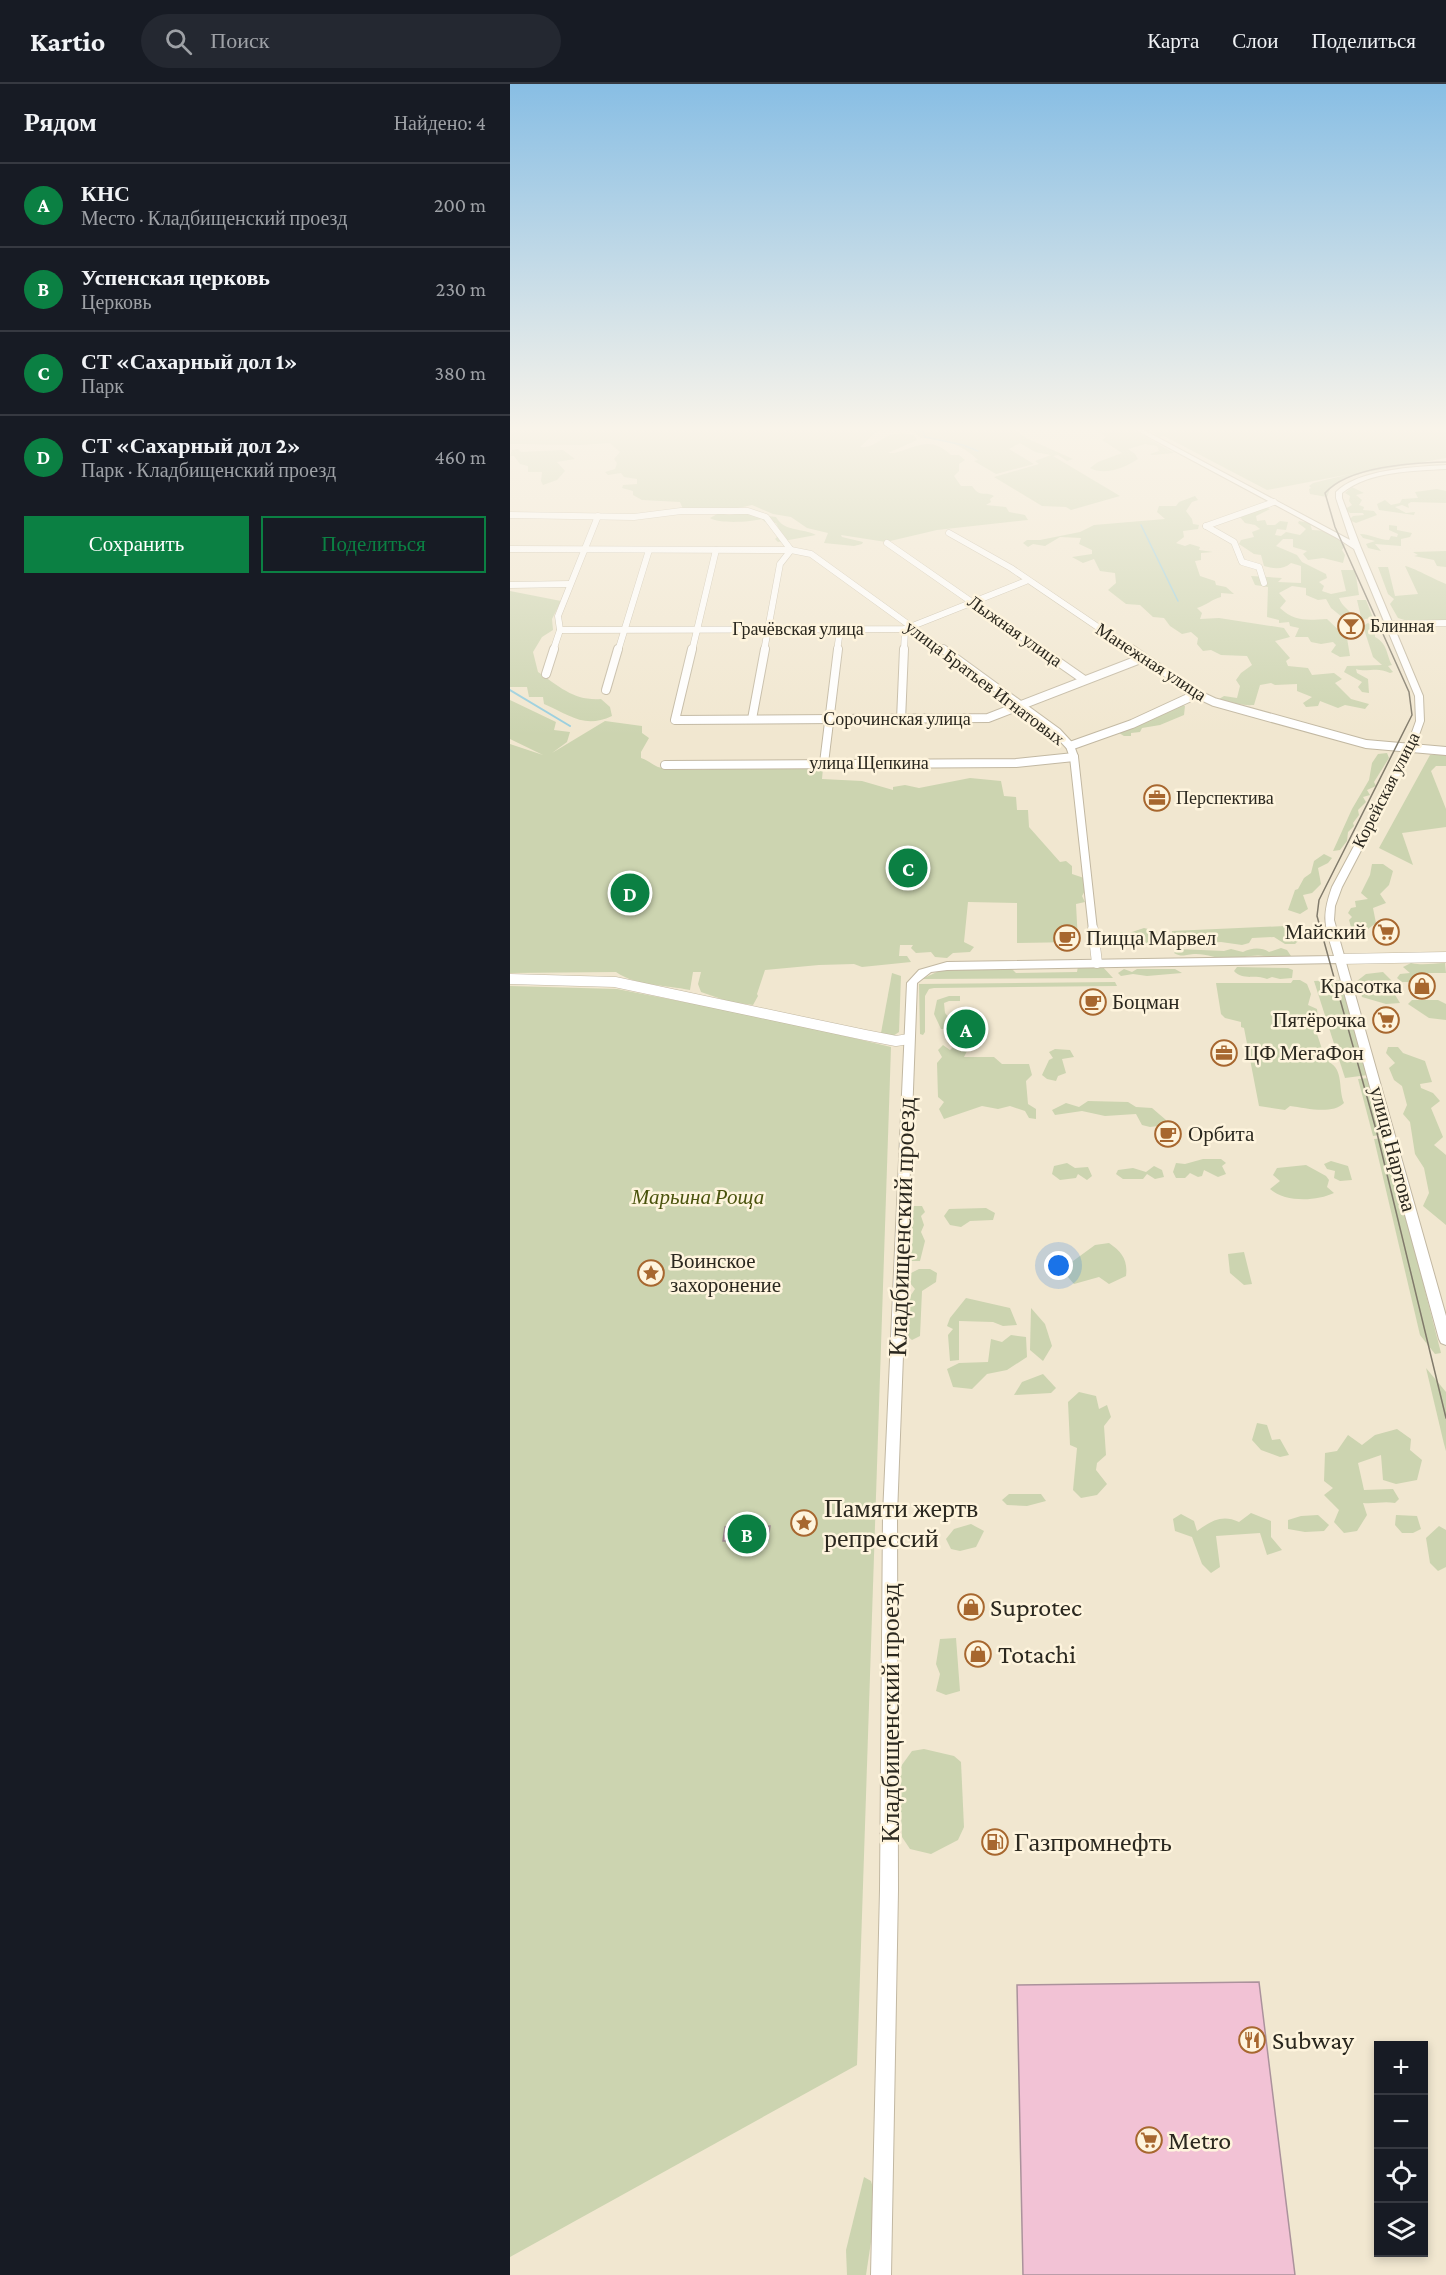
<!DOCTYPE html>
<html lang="ru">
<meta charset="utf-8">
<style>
body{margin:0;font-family:"Crimson Pro",serif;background:#242831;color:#f1f3f6}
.controls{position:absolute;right:18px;bottom:18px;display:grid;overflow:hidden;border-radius:0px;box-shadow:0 3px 9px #0003}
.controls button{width:54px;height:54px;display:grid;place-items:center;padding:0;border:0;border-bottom:2px solid #363941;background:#171b24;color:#f1f3f6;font:30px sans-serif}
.you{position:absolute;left:549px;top:1182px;width:21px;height:21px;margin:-15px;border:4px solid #fff;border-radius:50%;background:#1a73e8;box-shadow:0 0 0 9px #1a73e833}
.badge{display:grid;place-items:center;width:39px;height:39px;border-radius:50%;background:#0b8043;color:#fff;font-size:20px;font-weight:700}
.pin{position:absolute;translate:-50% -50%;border:3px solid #fff;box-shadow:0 2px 6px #0006}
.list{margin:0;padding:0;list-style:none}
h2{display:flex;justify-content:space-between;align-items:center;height:78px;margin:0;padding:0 24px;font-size:26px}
h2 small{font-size:20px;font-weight:400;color:#9ea1a6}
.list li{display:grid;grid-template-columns:39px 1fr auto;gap:18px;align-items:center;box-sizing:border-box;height:84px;padding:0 24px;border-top:2px solid #363941}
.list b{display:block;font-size:22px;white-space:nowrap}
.list p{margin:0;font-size:20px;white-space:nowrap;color:#9ea1a6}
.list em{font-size:20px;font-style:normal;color:#9ea1a6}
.actions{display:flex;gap:12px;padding:18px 24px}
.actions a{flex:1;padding:14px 0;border:2px solid #0b8043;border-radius:0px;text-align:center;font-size:21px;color:#0b8043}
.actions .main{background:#0b8043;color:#fff}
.icon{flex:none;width:33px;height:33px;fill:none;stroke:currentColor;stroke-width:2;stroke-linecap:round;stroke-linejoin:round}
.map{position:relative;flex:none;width:936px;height:2191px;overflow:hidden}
header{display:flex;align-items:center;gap:36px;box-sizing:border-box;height:84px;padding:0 30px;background:#171b24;border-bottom:2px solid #363941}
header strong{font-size:28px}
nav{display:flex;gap:33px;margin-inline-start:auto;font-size:21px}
.search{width:420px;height:54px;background:#242831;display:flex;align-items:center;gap:15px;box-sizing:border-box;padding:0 21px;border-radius:33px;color:#9ea1a6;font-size:22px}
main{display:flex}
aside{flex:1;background:#171b24}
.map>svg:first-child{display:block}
</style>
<header>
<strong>Kartio</strong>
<div class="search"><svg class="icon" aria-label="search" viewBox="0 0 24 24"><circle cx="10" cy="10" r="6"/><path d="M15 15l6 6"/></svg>Поиск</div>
<nav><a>Карта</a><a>Слои</a><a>Поделиться</a></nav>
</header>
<main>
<aside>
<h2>Рядом<small>Найдено: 4</small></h2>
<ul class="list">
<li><span class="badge">A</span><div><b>КНС</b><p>Место · Кладбищенский проезд</p></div><em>200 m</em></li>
<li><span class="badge">B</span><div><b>Успенская церковь</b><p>Церковь</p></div><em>230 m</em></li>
<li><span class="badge">C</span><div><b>СТ «Сахарный дол 1»</b><p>Парк</p></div><em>380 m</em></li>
<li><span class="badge">D</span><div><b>СТ «Сахарный дол 2»</b><p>Парк · Кладбищенский проезд</p></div><em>460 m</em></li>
</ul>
<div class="actions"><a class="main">Сохранить</a><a>Поделиться</a></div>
</aside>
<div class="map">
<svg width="936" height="2191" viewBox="0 0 936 2191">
<rect width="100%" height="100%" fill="#f1e7d0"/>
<!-- green -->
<g fill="#ccd4b0">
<path d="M0 344H378L365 349 350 363C370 365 373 343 404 351L407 356 378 369H384C407 363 420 351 441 371H449L455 376 449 380V387L444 392 451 402H462C471 415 474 406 484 412L480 415 481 418 476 421 496 423 499 428 515 431 518 436 427 446 376 458 331 451 332 453 353 458 352 460 344 462 314 459 318 449 297 444 281 433 263 430 242 421C222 427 203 423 183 426 172 428 162 431 150 432L173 425 170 418 132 416 123 411V407L112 404 113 401 127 400V395L114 393 111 389 98 391 95 388 105 385 107 379 104 375 110 368 100 359 71 361 0 360Z"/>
<path d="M394 344H502L516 354 563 375 557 377 548 371 543 372 610 412 561 426 556 423 532 422 484 393 529 380 525 377 541 371 525 368 510 359 499 365 524 380 486 390 464 377 468 376C457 365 445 360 431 355L432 356 411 354 405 349Z"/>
<path d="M584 344H620L664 369 642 371 640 370 649 367 647 362 635 360 618 365 625 370 628 375C615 384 594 392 580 384L588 378 612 369 592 356 596 353Z"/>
<path d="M630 344H936V374L853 389 833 395 820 405 817 413 800 410 799 405 801 404 799 402 803 399 840 390 757 406 654 352 649 353 642 346 633 347Z"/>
<path d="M8 365 11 368 53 366 65 375 47 378 55 387 47 396 33 401 31 397 32 388H18V382L10 380 4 372H0L2 366Z"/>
<path d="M842 403 854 409 846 411 852 416 849 421 854 423 853 426 864 427 867 431 846 439 839 436 843 432 854 431 853 429H840L835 425 842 421 839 417 840 412 835 409Z"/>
<path d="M927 405 936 407V419L901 418 898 420 899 424 892 421 885 423 896 429 905 428 904 431 869 426 867 420 875 416 881 421 890 419 892 415 908 414 905 408Z"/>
<path d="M685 412 688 416 682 418 676 427 682 435 683 440 689 441 688 445 673 447 674 453 666 459 675 462 680 460 690 463 689 466 703 468 691 469V476L685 477 690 492 705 497 706 501 716 503 724 510 711 509V513C702 515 697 521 687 524L692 529 690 535 709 534 774 544 780 553 765 557 780 574 776 577 778 582 798 584 802 591 824 589 832 595 825 599 841 615 859 620 855 625 835 621 828 624 810 617 808 622 796 623 793 619 802 613 787 607V600L765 601 761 599 750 601 744 621C731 622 724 618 712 619L709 615 714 612 727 614 730 602 726 596 731 589 742 581 737 572 711 571 701 566 693 567 687 560 688 554 681 548 672 550 660 542 654 534 643 533 630 521 616 520 598 506 606 499 605 489 590 487 584 475 573 479 562 473 582 470V466L569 460 571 454 550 453 535 462 523 460 518 463 513 459 517 456H530L570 448 584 441 655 435 647 428 649 422H666L669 418Z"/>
<path d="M755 423 760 425 746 432 747 437 755 436 757 441H765L770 437 778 438 776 446 767 445 765 451 771 452 776 448 790 451 796 445 788 439 789 437 800 439 802 446 818 447 835 461 832 466 835 471 833 479 813 474 798 476 793 470 797 467 783 463V455H773L766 462 787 471 792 478 816 490 817 494 809 498 814 502 812 507 821 510 836 507 831 486H845L849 511 829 514C832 523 840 525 843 534L851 533 847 516H856L863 534 855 535 852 538 829 537 832 533 821 524 816 515 808 516 796 511V504L782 502 769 509 776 517 770 524C785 538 797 536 817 535L837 554 840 572 830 573 821 568 826 561 823 558 811 560 801 558 798 553H785L789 544 780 542 779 538 769 539V536L757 533 758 503 745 501 741 492 772 494 768 498 791 499V482L781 479C773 486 764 485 754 482L751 471 744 470 729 460 731 456 744 453 742 448 750 445 745 441 735 439 730 433Z"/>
<path d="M209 429 219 431 233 429 266 433C274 448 293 444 306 451L268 458 265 455 271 449 266 439 255 438 252 435C241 438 209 440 200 434Z"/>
<path d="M879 441 887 442V446L902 449 900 453 891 455V462L865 460 871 467 858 464 856 460 865 457 853 454 850 450C861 450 868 456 879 456L881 452 887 453 888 450 879 446Z"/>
<path d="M936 467V483L927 482 924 476 904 472 908 471 903 468Z"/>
<path d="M895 482C900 482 928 497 936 500V539L926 536C913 543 902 538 888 534L880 520 884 515 878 510 868 483H878L885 512 908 510Z"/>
<path d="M0 507 51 517 42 535 43 546 32 553 23 568 28 588C50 603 64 617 91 615L100 623 102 632C74 645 60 631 34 620L33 613H19L17 603H0Z"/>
<path d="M858 539 865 543V553C878 560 876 570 882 581L878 582 883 588 880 589C866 582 858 589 846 585L847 589 858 595 859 609 852 608 848 603 852 598 834 588 837 582 872 581 863 573 853 542Z"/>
<path d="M0 616 46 638 44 646 60 648 57 658 42 669 95 637 132 642V649L139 654 131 668V674C138 676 141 680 148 683 155 686 206 687 214 683L267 685 275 682 313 684 312 695 352 697 383 706V703L395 701 409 704 460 694 491 697 494 712 506 713 507 726H518L519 743 550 778 556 777 562 782V790L574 794 576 805 572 812 575 818 566 820 568 858 507 859V819L458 818 454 858 464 863 460 868 443 869 437 874 425 873 421 868 406 869 401 864 403 861H390L389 872H397L401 878 352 883 344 880 309 881 255 886 247 910 248 912 243 921 220 918 191 908 188 900 191 888H183L180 906C156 901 126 902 106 888L0 889V660L33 671 0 655Z"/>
<path d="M671 620 675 622 674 631 650 641 632 644 630 648 621 649V652H614L609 649Z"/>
<path d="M877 669 879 674 864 698 866 702 857 706 860 711 853 713 856 718 848 726 849 731 843 739 844 742 838 748 837 757 830 766 823 767 842 725 859 696 862 679 868 670Z"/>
<path d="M920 671H936V682H926L921 687 936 725V743L892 749 903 781 869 764Z"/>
<path d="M814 770 822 774 818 779 808 784 811 800 802 809 793 811 798 825 790 830 778 826 785 806 788 805 794 794 801 789 804 777Z"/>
<path d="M862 780H873L883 787 879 801 870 810 876 819 863 824 866 839 858 845 841 843 839 836 842 833 838 829 841 824 846 823 845 817 858 815 851 809 860 791Z"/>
<path d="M775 842 792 853 785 860H775L764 853 742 854 739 859 732 861 711 858 666 861 661 856 662 847Z"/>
<path d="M634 844 646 847 649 854 647 858 631 860 609 853 610 848 619 849Z"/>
<path d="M771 864 777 866 781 872H765L760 874C747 868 733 875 719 875 708 875 697 870 686 870 676 870 673 874 664 869L668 865 714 867 721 865 733 868C741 864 751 863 759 868Z"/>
<path d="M901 879C914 882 923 879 935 879L936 889H918L923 896 921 898H892L887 894 890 890 900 889 893 883Z"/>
<path d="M568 882H592L603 894 412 895 431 886 501 884 506 889 567 888Z"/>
<path d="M727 883 778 884 783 886 782 894 770 895 762 893 757 895C746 890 733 897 724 887Z"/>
<path d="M614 885 622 888 627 885H665L672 889 637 892 623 890 611 892 608 889Z"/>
<path d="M873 888 883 898 881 904 890 919 876 920 852 913 847 897 856 890Z"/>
<path d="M382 889 391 892 389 948 383 952 371 949Z"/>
<path d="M783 896H790L797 900 801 910 798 921 807 925 808 936 804 941 814 971 820 973 819 978C834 986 828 1005 834 1019 822 1031 796 1024 780 1022L775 1026 749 1022 734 944 731 943V938L715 934 711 930 706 899H781Z"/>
<path d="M830 896 858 991 835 994 804 897Z"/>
<path d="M605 898 607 902 424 904 419 905 415 912V948L413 951 410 950 409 900Z"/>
<path d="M0 902 107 905 272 937 381 963 347 1981 0 2173Z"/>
<path d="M439 912H450V917H439L434 919 435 929 441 936 437 945H431L424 930 427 916Z"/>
<path d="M902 916H928L936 920V936L919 934 898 920Z"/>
<path d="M446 960H456L457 967 454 973H484L492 980H519L522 991 516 997 518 1020 526 1025V1035L519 1034 515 1027 500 1022 488 1025 472 1022 434 1035 429 1025 434 1018 428 1013 427 979 432 973 428 966 433 961 440 966Z"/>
<path d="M878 963H888L893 969 915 977 922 998 910 1000 911 1004 923 1009 930 1017 921 1024 933 1053 924 1061 936 1071V1141L913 1122 919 1109 914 1084 905 1070 900 1038 893 1030 897 1021 892 1002 884 996 879 984 885 979 876 969Z"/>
<path d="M545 965 560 966 564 973 552 975 556 989 548 992 546 997 537 995 532 991 539 976 543 974 539 968Z"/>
<path d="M859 994 875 1050 863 1052 848 995Z"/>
<path d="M578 1017 618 1018 626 1023 642 1024 656 1036V1041L640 1043 632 1041 626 1030 595 1032 572 1027 545 1031 542 1026 556 1019 569 1023Z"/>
<path d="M876 1054 931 1269 925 1270 910 1251 864 1055Z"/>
<path d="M693 1075H711L716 1079 712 1082 716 1090 708 1093 694 1086 692 1092 688 1093 680 1089 675 1094H666L663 1088 666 1079 675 1080Z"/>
<path d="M821 1077 838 1082 842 1096 830 1097 824 1094 825 1087 817 1085 814 1080Z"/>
<path d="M557 1079 565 1084 578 1083 582 1092 577 1096 568 1090 566 1094 550 1096 542 1090 544 1082Z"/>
<path d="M796 1081 816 1092 819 1096 817 1103 824 1109C807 1117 776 1119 760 1105L770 1097 763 1091 767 1084Z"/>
<path d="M644 1082 652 1086 654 1093 645 1095 637 1090 633 1095H613L606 1090 608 1086 623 1084 636 1088Z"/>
<path d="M404 1122H412L415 1128 411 1132 414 1141 411 1148 415 1157 410 1177H400C398 1164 402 1154 399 1141L403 1135 398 1127Z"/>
<path d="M476 1124 485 1129 483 1136 460 1137 451 1143 440 1141 434 1132 439 1125Z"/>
<path d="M599 1159C612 1168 618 1176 616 1192L599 1200 589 1193 564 1200 557 1192 561 1187 559 1180 585 1161Z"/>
<path d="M734 1168 742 1200 734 1201 720 1189 718 1170Z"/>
<path d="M409 1185H420L427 1189 426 1198 412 1207 410 1252 402 1256 397 1252 399 1214 405 1205 400 1199 401 1189Z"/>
<path d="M456 1214 500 1224 507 1241 493 1242 483 1238 449 1237V1276L440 1277 438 1251 443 1245 437 1242 440 1234Z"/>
<path d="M521 1224 535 1240 542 1262 533 1277 520 1266Z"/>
<path d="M501 1251 516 1253 517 1273 497 1286 477 1290 462 1305 443 1303 437 1285 449 1279 478 1278 481 1255 492 1258Z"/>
<path d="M916 1284 936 1308V1367L934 1360Z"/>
<path d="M533 1290 546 1304 541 1309 504 1311 512 1298Z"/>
<path d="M569 1308 586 1312 589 1325 597 1321 601 1333 594 1342 596 1371 587 1379 586 1386 597 1400 587 1411 571 1414 563 1406 567 1364 560 1361 558 1318Z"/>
<path d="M747 1339 757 1341 762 1356 770 1355 779 1371 770 1373 751 1366 742 1356Z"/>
<path d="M887 1345 901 1355 900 1366 912 1376 907 1396 886 1400 873 1396 871 1371 848 1379 854 1406 883 1405 889 1415 885 1419C873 1417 865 1420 853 1419L857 1431 847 1447 834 1449 824 1438 829 1426 814 1411 823 1404 814 1397 815 1369 827 1367 838 1351 852 1361 865 1351Z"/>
<path d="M499 1410H531L536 1417 517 1422 497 1421 492 1416Z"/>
<path d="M741 1429 761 1437V1453L772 1466 757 1471 750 1449 706 1452 710 1483 701 1489 692 1480 682 1453 665 1447 663 1435 671 1430 684 1437 687 1447C701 1437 712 1430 729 1438Z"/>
<path d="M808 1431 819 1441 814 1447 795 1448 778 1445V1436L791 1432Z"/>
<path d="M886 1431 907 1432 911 1445 903 1449H892L885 1441Z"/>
<path d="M461 1440 474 1447 466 1463 450 1467 441 1465 436 1455 444 1445Z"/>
<path d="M929 1442 936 1446V1483L928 1487 920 1479 916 1454Z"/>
<path d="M446 1554 450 1607 436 1611 426 1607 430 1590 426 1580 430 1555Z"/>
<path d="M414 1665 444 1672 451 1678 454 1743 448 1756 421 1770 400 1765 392 1753 389 1685 402 1667Z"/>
<path d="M354 2093 361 2097 367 2118 356 2191H337L336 2166Z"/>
</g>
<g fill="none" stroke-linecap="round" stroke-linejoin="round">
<!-- stream-far1 -->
<g stroke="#98cede" stroke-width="1.5">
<path d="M400 344 413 348 415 353 453 361 468 367"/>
<path d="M631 441 668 517"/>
</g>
<!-- stream -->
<path stroke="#98cede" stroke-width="2" d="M0 606 60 642"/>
</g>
<!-- building -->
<g fill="#f2c2d5" stroke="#ab929c" stroke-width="1.5">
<path d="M260 1442 258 1456 213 1457 215 1443Z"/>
<path d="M749 1898 785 2191H513L507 1901Z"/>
</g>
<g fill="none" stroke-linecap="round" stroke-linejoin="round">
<!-- minor-far2 casing -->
<g stroke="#c2b8a2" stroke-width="7">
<g id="minor-far2">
<path d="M0 431 124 433 171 427H238L256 433 281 466"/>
<path d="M696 442 724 458 732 478 749 483 754 499"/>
<path d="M696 442 764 418"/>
<path d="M439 449 501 484 623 567"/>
<path d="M377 459 532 567"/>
<path d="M0 465 281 466 301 470 435 567"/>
<path d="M0 501 60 500"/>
<path d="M879 540 936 539"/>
<path d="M50 546 395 545 516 497"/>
<path d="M43 567 50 546 48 532 88 432"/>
<path d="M108 567 139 466"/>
<path d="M182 567 206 466"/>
<path d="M254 567 270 480 281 466"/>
<path d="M327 567 330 546"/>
<path d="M394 567 395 545"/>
</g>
</g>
<!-- minor-far1 casing -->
<g stroke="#c2b8a2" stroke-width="10">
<g id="minor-far1">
<path d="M182 565 165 636 478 634 633 574"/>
<path d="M433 565 547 648 560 662 564 673 583 846"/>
<path d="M530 565 573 595"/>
<path d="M621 565 687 610 704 618 856 660 936 667"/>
<path d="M36 590 44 565"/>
<path d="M96 606 108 565"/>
<path d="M242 635 255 565"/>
<path d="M391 636 394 565"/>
<path d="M560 662 622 640 687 610"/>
<path d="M314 679 328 565"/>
<path d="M155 681 506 679 564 673"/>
</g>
</g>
<!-- minor casing -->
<g stroke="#c2b8a2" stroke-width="11">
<g id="minor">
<path d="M583 845 587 879"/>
<path d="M830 875 936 873"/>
<path d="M0 895 105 898 355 951 386 957 399 955"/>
</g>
</g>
<!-- tertiary casing -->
<g stroke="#c2b8a2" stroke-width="2">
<path id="tertiary" d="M622 344H630L840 456 826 414V408C849 385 904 383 936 381V385C903 387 859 387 832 409V414L851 464 913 612 914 637 904 665 832 803 825 822 824 836 936 1232V1261L931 1259 929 1255 826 879 437 886 421 888 407 899 387 1431 388 1806 381 2191H361L370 1806 373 1431 397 899 409 886 437 878 824 872C815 841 811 834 822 803L896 665 906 637 905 612 844 465 827 454Z"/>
</g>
<!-- minor-far2 -->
<use href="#minor-far2" stroke="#fff" stroke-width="6"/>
<!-- minor-far1 -->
<use href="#minor-far1" stroke="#fff" stroke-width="8"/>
<!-- minor -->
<use href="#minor" stroke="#fff" stroke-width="10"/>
<!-- tertiary -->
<use href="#tertiary" fill="#fff" fill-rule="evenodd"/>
<!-- tram -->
<path stroke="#807a6b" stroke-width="1.5" d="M936 378C902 379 839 382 815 409L825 443 899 608 902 631 809 816 807 832 867 1049 936 1334"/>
</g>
<!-- sky -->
<linearGradient id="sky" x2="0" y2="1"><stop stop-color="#88bee4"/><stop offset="0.53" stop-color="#f9f4ea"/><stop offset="1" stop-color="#f9f4ea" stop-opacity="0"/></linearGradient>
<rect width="936" height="651" fill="url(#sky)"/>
<!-- icons -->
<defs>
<g id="bar-ring" transform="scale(1.35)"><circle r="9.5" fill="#fef4dd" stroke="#a7672f" stroke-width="1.5"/><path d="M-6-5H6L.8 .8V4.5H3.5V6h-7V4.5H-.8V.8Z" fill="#a7672f"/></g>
<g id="office-ring" transform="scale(1.35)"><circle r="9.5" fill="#fef4dd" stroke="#a7672f" stroke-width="1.5"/><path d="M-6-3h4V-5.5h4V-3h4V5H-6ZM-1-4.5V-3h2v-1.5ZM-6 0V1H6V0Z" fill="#a7672f"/></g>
<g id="supermarket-ring" transform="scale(1.35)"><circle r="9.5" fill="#fef4dd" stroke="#a7672f" stroke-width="1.5"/><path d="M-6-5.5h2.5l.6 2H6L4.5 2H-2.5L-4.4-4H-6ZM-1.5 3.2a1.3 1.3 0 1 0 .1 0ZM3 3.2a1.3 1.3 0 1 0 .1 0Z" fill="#a7672f"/></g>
<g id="cafe-ring" transform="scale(1.35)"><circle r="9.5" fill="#fef4dd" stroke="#a7672f" stroke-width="1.5"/><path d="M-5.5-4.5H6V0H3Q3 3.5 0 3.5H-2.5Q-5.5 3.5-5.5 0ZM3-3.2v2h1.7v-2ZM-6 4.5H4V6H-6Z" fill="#a7672f"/></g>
<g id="shop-ring" transform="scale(1.35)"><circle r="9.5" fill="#fef4dd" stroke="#a7672f" stroke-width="1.5"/><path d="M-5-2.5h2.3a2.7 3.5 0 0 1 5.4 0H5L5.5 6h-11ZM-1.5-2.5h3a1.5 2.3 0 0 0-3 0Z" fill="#a7672f"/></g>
<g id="sight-ring" transform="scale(1.35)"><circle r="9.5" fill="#fef4dd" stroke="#a7672f" stroke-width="1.5"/><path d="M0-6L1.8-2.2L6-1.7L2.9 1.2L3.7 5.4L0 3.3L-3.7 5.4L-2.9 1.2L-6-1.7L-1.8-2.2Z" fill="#a7672f"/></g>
<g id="fuel-ring" transform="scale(1.35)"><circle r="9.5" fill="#fef4dd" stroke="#a7672f" stroke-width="1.5"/><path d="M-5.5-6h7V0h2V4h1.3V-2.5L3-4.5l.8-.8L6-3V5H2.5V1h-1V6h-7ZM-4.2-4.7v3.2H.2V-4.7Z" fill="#a7672f"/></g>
<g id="restaurant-ring" transform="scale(1.35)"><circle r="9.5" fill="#fef4dd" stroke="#a7672f" stroke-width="1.5"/><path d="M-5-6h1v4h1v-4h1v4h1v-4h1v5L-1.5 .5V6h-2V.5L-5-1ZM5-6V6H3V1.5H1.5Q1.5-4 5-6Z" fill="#a7672f"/></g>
</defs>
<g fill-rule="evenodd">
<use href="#bar-ring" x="841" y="542"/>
<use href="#office-ring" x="647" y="714"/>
<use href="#supermarket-ring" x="876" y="848"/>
<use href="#cafe-ring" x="557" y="854"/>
<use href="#shop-ring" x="912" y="902"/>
<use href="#cafe-ring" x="583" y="918"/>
<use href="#supermarket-ring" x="876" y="936"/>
<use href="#office-ring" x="714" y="969"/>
<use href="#cafe-ring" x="658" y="1050"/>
<use href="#sight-ring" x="141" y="1189"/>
<use href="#sight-ring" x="294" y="1439"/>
<use href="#shop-ring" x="461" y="1523"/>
<use href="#shop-ring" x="468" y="1570"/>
<use href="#fuel-ring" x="485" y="1758"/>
<use href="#restaurant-ring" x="742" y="1956"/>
<use href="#supermarket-ring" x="639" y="2056"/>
</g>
<g text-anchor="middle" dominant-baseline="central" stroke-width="5" stroke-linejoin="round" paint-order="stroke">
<!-- far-poi labels -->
<g font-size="18" fill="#2b281f" stroke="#fef4dd" text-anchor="start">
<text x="860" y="542">Блинная</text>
<text x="666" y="714">Перспектива</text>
</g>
<!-- far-street labels -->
<g font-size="18" fill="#2b281f" stroke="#fef4dd">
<text x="288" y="545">Грачёвская улица</text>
<text transform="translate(505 547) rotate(35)">Лыжная улица</text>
<text transform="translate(641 578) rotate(33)">Манежная улица</text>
<text transform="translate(475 599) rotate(37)">улица Братьев Игнатовых</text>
<text x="387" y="635">Сорочинская улица</text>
<text x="359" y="679">улица Щепкина</text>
<text transform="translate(876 706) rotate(-63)">Корейская улица</text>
</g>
<!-- poi labels -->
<g font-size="21" fill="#2b281f" stroke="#fef4dd" text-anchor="start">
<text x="856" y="848" text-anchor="end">Майский</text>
<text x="576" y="854">Пицца Марвел</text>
<text x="892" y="902" text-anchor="end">Красотка</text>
<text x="602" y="918">Боцман</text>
<text x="856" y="936" text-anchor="end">Пятёрочка</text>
<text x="734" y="969">ЦФ МегаФон</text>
<text x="678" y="1050">Орбита</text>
<text x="160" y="1177">Воинское<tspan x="160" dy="24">захоронение</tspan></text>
</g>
<!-- street labels -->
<g font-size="21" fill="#2b281f" stroke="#fef4dd">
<text transform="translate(883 1065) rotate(75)">улица Нартова</text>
</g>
<!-- park labels -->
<g font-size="21" font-style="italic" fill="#4a530d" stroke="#fef4dd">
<text x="188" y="1113">Марьина Роща</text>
</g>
<!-- near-street labels -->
<g font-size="26" fill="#2b281f" stroke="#fef4dd">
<text transform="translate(392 1143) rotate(-88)">Кладбищенский проезд</text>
<text transform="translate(380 1629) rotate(-90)">Кладбищенский проезд</text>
</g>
<!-- near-poi labels -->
<g font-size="26" fill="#2b281f" stroke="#fef4dd" text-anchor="start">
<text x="314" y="1424">Памяти жертв<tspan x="314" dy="30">репрессий</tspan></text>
<text x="480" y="1523">Suprotec</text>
<text x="488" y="1570">Totachi</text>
<text x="504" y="1758">Газпромнефть</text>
<text x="762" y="1956">Subway</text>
<text x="658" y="2056">Metro</text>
</g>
</g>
</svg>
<div class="controls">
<button>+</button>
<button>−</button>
<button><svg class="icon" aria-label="locate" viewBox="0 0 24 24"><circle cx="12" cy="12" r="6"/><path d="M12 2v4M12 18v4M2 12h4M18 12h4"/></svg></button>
<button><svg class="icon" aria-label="layers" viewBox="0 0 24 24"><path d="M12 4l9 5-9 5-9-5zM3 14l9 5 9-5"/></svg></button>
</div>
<div class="you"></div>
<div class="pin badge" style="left:456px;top:945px">A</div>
<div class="pin badge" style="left:237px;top:1450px">B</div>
<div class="pin badge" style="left:398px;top:784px">C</div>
<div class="pin badge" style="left:120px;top:809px">D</div>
</div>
</main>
